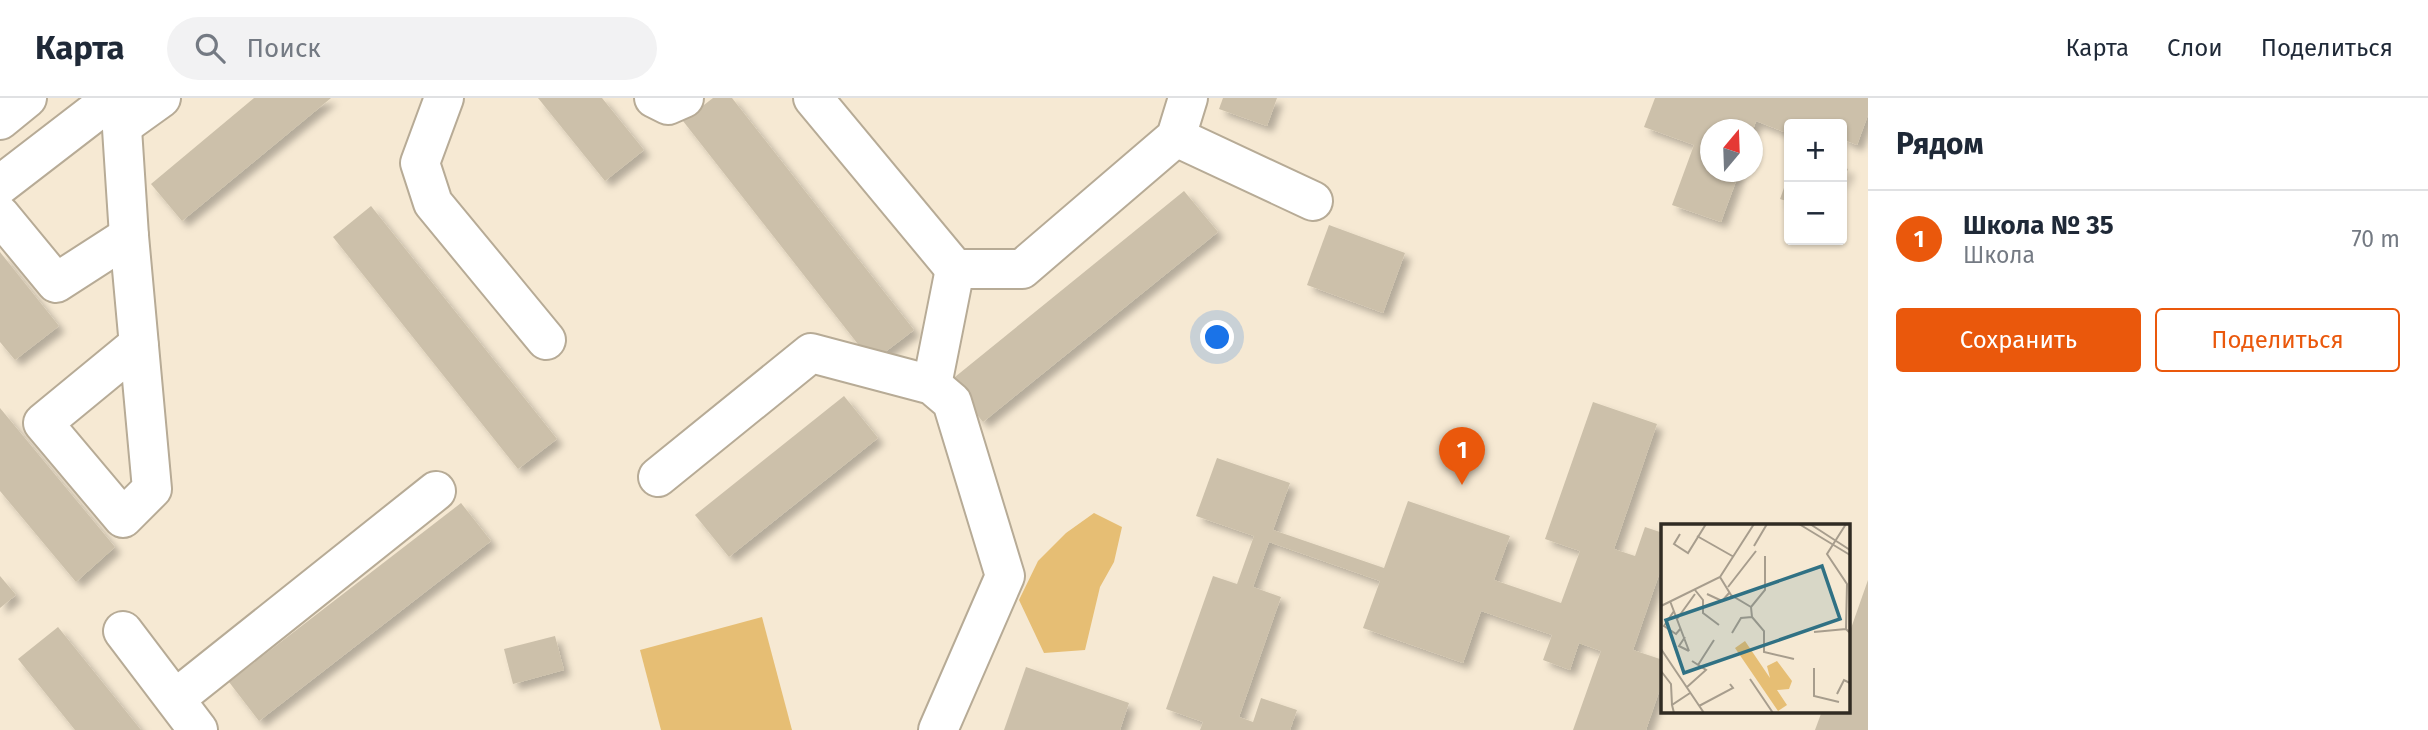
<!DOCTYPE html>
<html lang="ru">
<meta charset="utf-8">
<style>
body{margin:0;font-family:"Fira Sans",sans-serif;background:#f2f2f3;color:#1f2937}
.controls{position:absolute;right:21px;top:21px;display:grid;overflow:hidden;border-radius:7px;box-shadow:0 2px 5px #0004}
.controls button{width:63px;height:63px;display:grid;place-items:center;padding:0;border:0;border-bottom:2px solid #e0e1e3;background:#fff;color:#1f2937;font:35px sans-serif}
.compass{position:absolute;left:1700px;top:21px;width:63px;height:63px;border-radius:50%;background:#fff;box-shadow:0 2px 5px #0004;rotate:19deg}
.you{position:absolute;left:1218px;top:240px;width:24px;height:24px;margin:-18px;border:5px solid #fff;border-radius:50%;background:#1a73e8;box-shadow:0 0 0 10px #1a73e833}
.badge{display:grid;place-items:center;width:46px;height:46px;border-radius:50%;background:#ea580c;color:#fff;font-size:23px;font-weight:700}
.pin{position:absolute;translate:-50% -58px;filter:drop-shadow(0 2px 4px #0008)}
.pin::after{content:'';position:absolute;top:37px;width:24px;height:21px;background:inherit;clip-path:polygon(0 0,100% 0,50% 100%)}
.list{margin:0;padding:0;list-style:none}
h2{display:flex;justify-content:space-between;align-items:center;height:91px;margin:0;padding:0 28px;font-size:30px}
h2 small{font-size:23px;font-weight:400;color:#747a83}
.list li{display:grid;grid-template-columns:46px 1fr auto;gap:21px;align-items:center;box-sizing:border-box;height:98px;padding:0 28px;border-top:2px solid #e0e1e3}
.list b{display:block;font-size:26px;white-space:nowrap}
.list p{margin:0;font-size:23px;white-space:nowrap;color:#747a83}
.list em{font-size:23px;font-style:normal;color:#747a83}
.actions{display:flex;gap:14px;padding:21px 28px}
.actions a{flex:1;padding:16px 0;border:2px solid #ea580c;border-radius:7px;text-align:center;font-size:24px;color:#ea580c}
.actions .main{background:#ea580c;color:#fff}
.icon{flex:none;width:38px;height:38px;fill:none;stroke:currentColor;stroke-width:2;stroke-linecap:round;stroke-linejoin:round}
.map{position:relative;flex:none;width:1868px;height:632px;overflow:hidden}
header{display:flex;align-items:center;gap:42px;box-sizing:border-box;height:98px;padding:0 35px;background:#fff;border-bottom:2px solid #e0e1e3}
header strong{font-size:33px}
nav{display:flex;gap:38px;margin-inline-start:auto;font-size:24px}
.search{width:490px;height:63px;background:#f2f2f3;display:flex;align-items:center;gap:18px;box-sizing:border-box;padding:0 24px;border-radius:38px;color:#747a83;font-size:26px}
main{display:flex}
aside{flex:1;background:#fff}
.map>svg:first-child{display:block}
</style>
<header>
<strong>Карта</strong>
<div class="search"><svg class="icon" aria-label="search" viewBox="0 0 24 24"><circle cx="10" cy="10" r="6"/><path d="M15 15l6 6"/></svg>Поиск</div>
<nav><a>Карта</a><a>Слои</a><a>Поделиться</a></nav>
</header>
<main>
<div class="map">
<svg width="1868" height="632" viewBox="0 0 1868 632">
<defs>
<filter id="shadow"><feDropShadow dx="6" dy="6" stdDeviation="3.5" flood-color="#0004"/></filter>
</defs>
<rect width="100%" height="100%" fill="#f6e9d3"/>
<!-- green -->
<g fill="#e6be74">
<path d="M1094 415 1122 429 1114 464 1100 489 1085 552 1044 555 1019 502 1038 463 1066 435Z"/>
<path d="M762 519 792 632H661L640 552Z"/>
</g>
<!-- building -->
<g fill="#ccc0aa" filter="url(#shadow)">
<path d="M254 0H331L182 123 151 86Z"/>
<path d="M538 0H602L644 52 605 83Z"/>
<path d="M713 0H732L914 232 872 264 683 23Z"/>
<path d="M1223 0H1277L1267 28 1219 11Z"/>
<path d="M1655 0H1868V17L1857 47 1842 41V26H1789V36L1756 23 1753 32H1710V74L1739 75 1721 124 1672 107 1694 47 1644 29Z"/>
<path d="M1842 68 1848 71 1842 88Z"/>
<path d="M1789 76V104L1780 101Z"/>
<path d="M1184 93 1218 134 983 324 950 283Z"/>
<path d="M371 108 557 341 518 371 333 139Z"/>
<path d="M1329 127 1405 155 1383 215 1307 187Z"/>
<path d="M0 154 59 228 15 262 0 244Z"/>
<path d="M844 298 878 340 729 459 695 417Z"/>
<path d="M1593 304 1657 326 1614 451 1635 458 1645 429 1663 435V465L1633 552 1663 562V582L1646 632H1573L1601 553 1579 545 1570 572 1543 562 1552 537 1481 513 1463 565 1363 530 1380 483 1269 444 1253 489 1281 499 1239 619 1253 624 1261 600 1297 612 1290 632H1200L1203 624 1166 611 1213 478 1237 486 1254 438 1196 418 1217 360 1290 385 1273 432 1384 470 1408 403 1510 438 1494 482 1561 505 1580 453 1545 441Z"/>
<path d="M0 310 115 449 76 484 0 393Z"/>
<path d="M461 405 491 443 259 623 229 584Z"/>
<path d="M0 478 16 497 0 510Z"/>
<path d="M1868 482V632H1815L1822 613H1849V536Z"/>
<path d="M58 529 141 632H75L18 561Z"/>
<path d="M555 538 564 572 513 586 504 551Z"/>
<path d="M1026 569 1129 605 1120 632H1004Z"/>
</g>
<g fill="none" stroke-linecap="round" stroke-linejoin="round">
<!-- minor casing -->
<g stroke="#b7ab96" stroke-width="42">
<g id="minor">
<path d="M120 0 129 138 152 391 123 420 43 325 139 246"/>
<path d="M444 0 420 65 433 105 546 242"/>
<path d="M654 0 668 7 684 0"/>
<path d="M813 0 955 171"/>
<path d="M0 22 27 0"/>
<path d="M122 28 161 0"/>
<path d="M1176 39 1313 103"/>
<path d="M0 87 113 0"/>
<path d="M0 117 56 185 129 138"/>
<path d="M955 171H1022L1176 39 1188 0"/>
<path d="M932 287 955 171"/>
<path d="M658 379 811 255 932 287 952 304 1005 478 938 632"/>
<path d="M123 533 198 632"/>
<path d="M175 601 436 393"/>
</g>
</g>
<!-- minor -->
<use href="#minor" stroke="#fff" stroke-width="38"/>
</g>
<!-- overview -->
<g transform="translate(1661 426)">
<rect width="189" height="189" fill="#f6e9d3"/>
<path d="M84 117 109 154 106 142 116 137 131 157 128 165 116 166 126 181 117 187 74 124Z" fill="#e6be74"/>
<path fill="none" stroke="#a79d8d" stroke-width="2" d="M138 0 189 31M149 0 189 26M185 0 166 30 186 60 185 105 189 109M19 10 13 20 27 29 45 0M36 12 73 33M93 22 106 0M59 53 70 71 90 83M67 63 95 27M34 66 42 76V89L58 101M46 70 61 77 69 68M9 77 28 127M0 82 59 53 93 0M90 83 91 93 103 107V128L133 135M90 83 104 66V32M13 87 3 102 15 110 20 104M16 95 34 70M153 108 185 105M71 109 80 94 91 93M24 113 18 122 28 127M0 125 43 189M37 141 53 116M153 144V172L178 178M0 147 10 160 11 181M89 155 112 189M26 163 45 146 31 137M176 170 183 156 189 159M38 182 72 164 69 160M13 189 11 181 29 169"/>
<path fill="#307184" fill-opacity="0.15" stroke="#307184" stroke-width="3.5" d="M161 42 179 95 23 149 5 96Z"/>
<rect width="189" height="189" fill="none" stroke="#302b23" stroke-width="3.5"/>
</g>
</svg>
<div class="controls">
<button>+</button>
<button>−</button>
</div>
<svg class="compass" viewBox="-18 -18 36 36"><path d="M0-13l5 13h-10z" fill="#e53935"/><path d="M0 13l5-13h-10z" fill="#747a83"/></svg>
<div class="you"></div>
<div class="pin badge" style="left:1462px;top:387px">1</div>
</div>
<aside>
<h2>Рядом<small></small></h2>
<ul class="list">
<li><span class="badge">1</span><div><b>Школа № 35</b><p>Школа</p></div><em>70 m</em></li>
</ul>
<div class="actions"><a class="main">Сохранить</a><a>Поделиться</a></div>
</aside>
</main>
